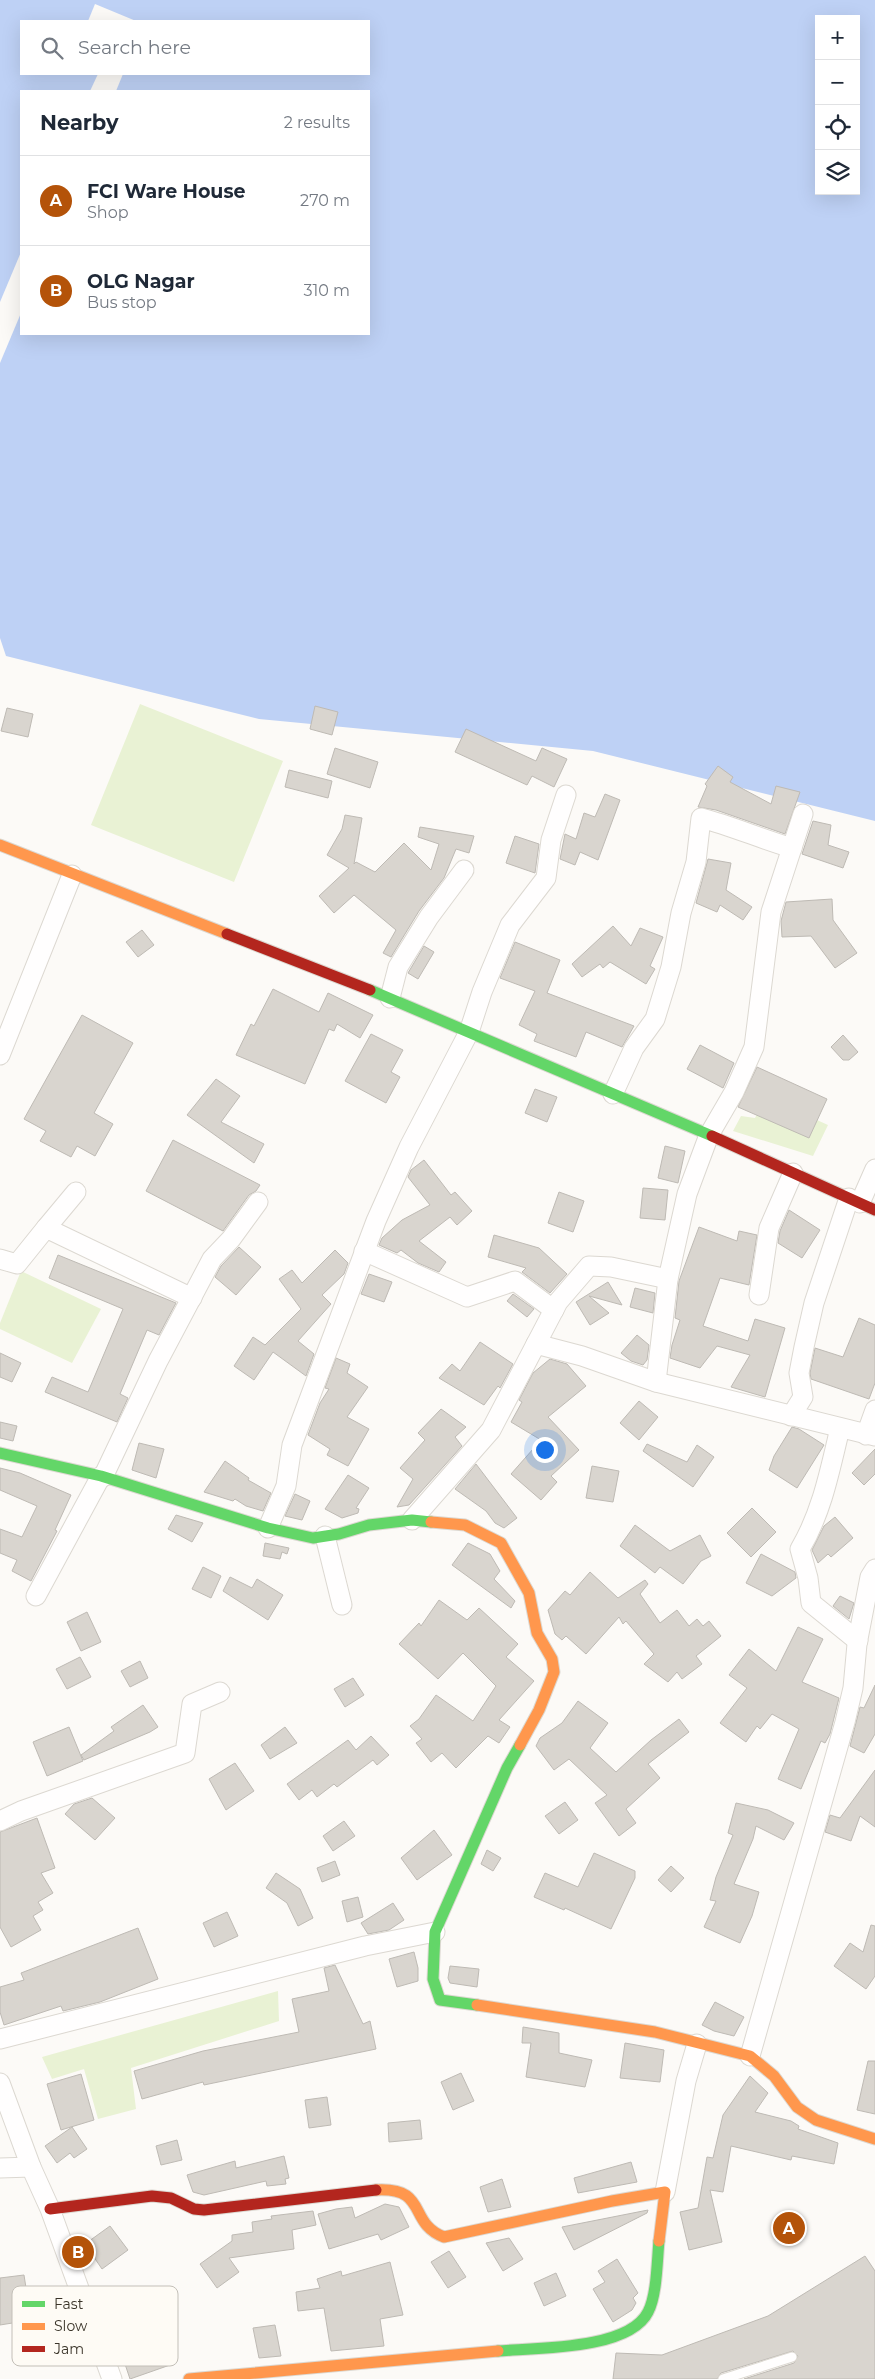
<!DOCTYPE html>
<meta charset="utf-8">
<style>
body{margin:0;font-family:Montserrat,sans-serif;background:#f2f2f3;color:#1f2937}
.controls{position:absolute;right:15px;top:15px;display:grid;overflow:hidden;border-radius:0px;box-shadow:0 5px 20px #0002}
.controls button{width:45px;height:45px;display:grid;place-items:center;padding:0;border:0;border-bottom:1px solid #e0e1e3;background:#fff;color:#1f2937;font:25px sans-serif}
.you{position:absolute;left:544px;top:1449px;width:18px;height:18px;margin:-12px;border:4px solid #fff;border-radius:50%;background:#1a73e8;box-shadow:0 0 0 8px #1a73e833}
.badge{display:grid;place-items:center;width:32px;height:32px;border-radius:50%;background:#b45309;color:#fff;font-size:16px;font-weight:700}
.pin{position:absolute;translate:-50% -50%;border:2px solid #fff;box-shadow:0 1px 5px #0006}
.list{margin:0;padding:0;list-style:none}
h2{display:flex;justify-content:space-between;align-items:center;height:65px;margin:0;padding:0 20px;font-size:21px}
h2 small{font-size:16px;font-weight:400;color:#747a83}
.list li{display:grid;grid-template-columns:32px 1fr auto;gap:15px;align-items:center;box-sizing:border-box;height:90px;padding:0 20px;border-top:1px solid #e0e1e3}
.list b{display:block;font-size:19px;white-space:nowrap}
.list p{margin:0;font-size:16px;white-space:nowrap;color:#747a83}
.list em{font-size:16px;font-style:normal;color:#747a83}
.icon{flex:none;width:28px;height:28px;fill:none;stroke:currentColor;stroke-width:2;stroke-linecap:round;stroke-linejoin:round}
.map{position:relative;flex:none;width:875px;height:2379px;overflow:hidden}
.search{position:absolute;background:#fff;box-shadow:0 5px 20px #0002;left:20px;top:20px;width:350px;height:55px;display:flex;align-items:center;gap:12px;box-sizing:border-box;padding:0 18px;border-radius:0px;color:#747a83;font-size:19px}
.panel{position:absolute;background:#fff;box-shadow:0 5px 20px #0002;left:20px;top:90px;width:350px;height:245px;border-radius:0px}
.map>svg:first-child{display:block}
</style>
<div class="map">
<svg width="875" height="2379" viewBox="0 0 875 2379">
<rect width="100%" height="100%" fill="#fcfaf7"/>
<!-- green -->
<g fill="#e9f2d4">
<path d="M140 704 283 761 234 882 91 825Z"/>
<path d="M766 1097 828 1125 813 1156 733 1131 741 1116 755 1118Z"/>
<path d="M21 1271 101 1309 72 1363 0 1329V1323Z"/>
<path d="M278 1991 279 2021 131 2068 136 2109 98 2119 84 2069 52 2079 42 2057Z"/>
</g>
<!-- water -->
<path fill="#bed1f5" fill-rule="evenodd" d="M0 0H875V821L593 751 259 719 6 656 0 638ZM819 19H856V191H819ZM21 21H369V74H21ZM21 91H369V334H21Z"/>
<!-- pier -->
<g fill="#fcfaf7">
<path d="M95 4 136 21H88Z"/>
<path d="M98 74H123L116 91H90Z"/>
<path d="M21 252V313L0 363V302Z"/>
</g>
<!-- building -->
<g fill="#d9d5cf" stroke="#bebab4">
<path d="M315 706 338 712 332 735 310 729Z"/>
<path d="M7 708 33 714 28 737 1 731Z"/>
<path d="M466 729 536 761 542 748 567 759 554 787 532 776 527 785 455 752Z"/>
<path d="M335 748 378 762 370 788 327 774Z"/>
<path d="M718 766 733 777 730 782 771 804 776 786 800 792 785 834 716 810 698 807 707 786 705 784Z"/>
<path d="M289 770 332 781 328 798 285 787Z"/>
<path d="M605 794 620 800 598 860 580 852 575 865 560 859 565 834 576 839 584 813 595 817Z"/>
<path d="M345 815 362 818 354 864 356 862 375 872 404 843 431 870 439 844 418 837 420 827 474 836 469 853 456 849 444 878 419 911 391 957 383 953 396 930 354 895 334 913 319 896 349 868 327 855 342 829Z"/>
<path d="M813 821 831 825 828 845 849 852 843 868 802 854Z"/>
<path d="M515 836 539 844 535 873 506 863Z"/>
<path d="M708 859 731 863 726 890 752 907 743 920 720 905 717 912 696 903Z"/>
<path d="M832 899 833 920 857 953 835 968 811 936 782 937 781 921 786 902Z"/>
<path d="M613 926 631 946 640 928 663 937 650 966 655 969 646 984 610 962 603 968 600 964 582 977 572 964Z"/>
<path d="M142 930 154 945 138 957 126 942Z"/>
<path d="M515 942 560 960 547 993 634 1026 622 1047 586 1032 576 1057 534 1041 537 1034 519 1025 535 991 500 978Z"/>
<path d="M424 946 434 952 418 979 408 973Z"/>
<path d="M273 989 319 1012 328 993 373 1015 360 1038 337 1024 334 1031 329 1029 305 1084 236 1055 251 1024 254 1026Z"/>
<path d="M82 1015 133 1043 94 1113 113 1124 95 1156 77 1146 71 1157 40 1141 46 1131 24 1119Z"/>
<path d="M371 1034 403 1050 391 1072 400 1077 386 1103 345 1081Z"/>
<path d="M843 1035 858 1052 849 1060H843L831 1047Z"/>
<path d="M700 1045 734 1063 723 1088 687 1069Z"/>
<path d="M757 1067 827 1099 809 1138 738 1107Z"/>
<path d="M216 1079 240 1096 221 1122 264 1144 254 1163 187 1115Z"/>
<path d="M535 1089 557 1097 547 1122 525 1113Z"/>
<path d="M173 1140 260 1185 256 1191 249 1195 223 1231 146 1191Z"/>
<path d="M665 1146 685 1151 678 1183 658 1178Z"/>
<path d="M424 1160 451 1195 455 1192 472 1211 457 1225 450 1217 419 1241 446 1262 439 1272 418 1263 401 1250 397 1253 379 1245 382 1238 402 1220 430 1205 408 1177 411 1170Z"/>
<path d="M643 1188 668 1190 665 1220 640 1218Z"/>
<path d="M559 1192 584 1201 573 1232 548 1223Z"/>
<path d="M789 1210 820 1230 802 1258 778 1243 780 1231Z"/>
<path d="M699 1227 737 1241 739 1231 757 1235 749 1285 720 1278 703 1326 748 1341 755 1319 785 1328 765 1397 731 1387 750 1355 717 1346 700 1368 670 1358 672 1345 680 1320 675 1318 679 1281Z"/>
<path d="M494 1235 539 1248 567 1274 550 1293 522 1272 526 1268 488 1257Z"/>
<path d="M239 1247 261 1267 236 1295 215 1277 221 1266Z"/>
<path d="M335 1250 348 1263 344 1274 322 1295 331 1304 298 1341 314 1354 306 1376 273 1352 254 1380 234 1366 253 1337 265 1345 301 1309 279 1279 292 1270 302 1283Z"/>
<path d="M58 1255 176 1303 159 1335 147 1330 120 1394 128 1398 117 1422 45 1392 52 1377 88 1392 123 1309 49 1278Z"/>
<path d="M369 1274 392 1282 384 1302 361 1294Z"/>
<path d="M608 1282 622 1305 589 1296 609 1313 590 1325 576 1302Z"/>
<path d="M635 1288 655 1293 653 1313 630 1307Z"/>
<path d="M513 1294 534 1309 527 1317 507 1301Z"/>
<path d="M859 1318 875 1325V1383L869 1399 811 1379 810 1373 815 1348 843 1357Z"/>
<path d="M637 1335 649 1345 647 1360 643 1365 631 1361 621 1353Z"/>
<path d="M480 1342 513 1364 500 1388 498 1386 484 1405 439 1378 452 1364 460 1371Z"/>
<path d="M0 1353 21 1363 12 1382 0 1377Z"/>
<path d="M336 1358 350 1364 347 1373 368 1387 347 1417 369 1429 348 1466 327 1455 330 1449 308 1435 320 1403 329 1389 325 1388Z"/>
<path d="M550 1359 567 1364 586 1386 548 1417 579 1450 551 1476 557 1482 541 1500 511 1474 541 1440 511 1422 522 1402 519 1400 533 1373Z"/>
<path d="M639 1401 658 1417 639 1440 620 1423Z"/>
<path d="M441 1409 466 1427 455 1437 462 1446 409 1505 397 1507 413 1479 400 1468 425 1440 418 1433Z"/>
<path d="M0 1422 17 1426 13 1441 0 1438Z"/>
<path d="M792 1427 799 1429 824 1445 797 1488 769 1470 774 1456Z"/>
<path d="M139 1443 164 1449 156 1478 132 1470Z"/>
<path d="M647 1444 687 1462 697 1445 714 1457 693 1487 643 1451Z"/>
<path d="M875 1449V1474L864 1485 852 1473Z"/>
<path d="M225 1461 249 1478 248 1480 271 1493 263 1511 246 1506 235 1499 233 1501 204 1492Z"/>
<path d="M476 1464 517 1518 504 1528 495 1523 486 1511 455 1489Z"/>
<path d="M592 1466 619 1471 613 1502 586 1498Z"/>
<path d="M0 1468 20 1473 71 1495 55 1530 57 1531 31 1581 12 1571 17 1560 0 1553V1529L22 1537 37 1506 0 1490Z"/>
<path d="M348 1475 369 1488 356 1508 359 1509 358 1513 342 1518 325 1509Z"/>
<path d="M295 1494 310 1501 302 1520 285 1516Z"/>
<path d="M752 1508 776 1532 751 1557 727 1533Z"/>
<path d="M176 1515 203 1523 192 1542 168 1529Z"/>
<path d="M835 1517 853 1538 831 1557 828 1554 818 1563 812 1550 824 1526Z"/>
<path d="M635 1525 670 1551 700 1535 711 1556 701 1561 683 1584 660 1567 655 1573 620 1546Z"/>
<path d="M265 1543 289 1548 287 1554 282 1552 280 1559 263 1556Z"/>
<path d="M468 1543 490 1554 500 1571 494 1579 515 1601 511 1608 452 1565Z"/>
<path d="M761 1554 795 1572 796 1578 772 1596 746 1583Z"/>
<path d="M203 1567 221 1576 211 1598 192 1589Z"/>
<path d="M590 1572 618 1598 645 1580 648 1584 640 1594 660 1623 677 1610 689 1626 697 1619 703 1626 709 1621 721 1636 696 1656 702 1664 682 1679 677 1672 668 1682 644 1664 654 1654 626 1621 623 1624 619 1617 586 1654 566 1636 562 1640 555 1634 548 1610 565 1591 570 1595Z"/>
<path d="M230 1577 252 1588 257 1579 283 1595 268 1620 223 1591Z"/>
<path d="M840 1596 854 1603 849 1619 833 1606Z"/>
<path d="M439 1600 467 1620 479 1608 518 1644 506 1657 534 1681 499 1720 510 1727 499 1743 488 1736 456 1768 442 1753 431 1762 416 1743 422 1739 410 1726 419 1719 436 1695 473 1721 496 1686 463 1653 438 1679 399 1644 419 1623 421 1626Z"/>
<path d="M87 1612 101 1642 81 1651 67 1622Z"/>
<path d="M798 1627 823 1639 802 1682 839 1698 830 1734 825 1743 821 1741 801 1789 778 1779 799 1729 772 1714 760 1729 757 1726 746 1742 720 1723 747 1688 729 1675 749 1649 776 1671Z"/>
<path d="M80 1657 91 1677 67 1689 56 1669Z"/>
<path d="M140 1661 148 1678 130 1687 121 1671Z"/>
<path d="M353 1678 364 1695 345 1707 334 1689Z"/>
<path d="M875 1685V1734L864 1753 850 1746 860 1707 864 1708Z"/>
<path d="M578 1701 608 1723 590 1748 616 1772 651 1740 679 1719 689 1732 648 1764 660 1778 626 1809 636 1823 619 1836 595 1803 607 1795 569 1759 554 1770 536 1746 540 1738 562 1723Z"/>
<path d="M143 1705 158 1727 150 1732 84 1760 81 1755 114 1731 111 1727Z"/>
<path d="M69 1727 83 1761 47 1776 33 1742Z"/>
<path d="M285 1727 297 1743 270 1759 261 1745Z"/>
<path d="M371 1736 389 1755 377 1765 373 1760 337 1787 334 1784 317 1797 312 1790 299 1800 287 1784 348 1740 356 1750Z"/>
<path d="M235 1763 254 1791 226 1810 209 1779Z"/>
<path d="M875 1770V1827L860 1816 851 1841 825 1832 830 1815 840 1818Z"/>
<path d="M92 1798 115 1818 95 1840 65 1814 74 1804Z"/>
<path d="M565 1802 578 1820 559 1834 545 1816Z"/>
<path d="M736 1803 768 1810 794 1823 784 1840 756 1826 753 1839 734 1884 759 1892 752 1916 740 1943 704 1927 716 1901 710 1900 716 1877 733 1835 728 1833Z"/>
<path d="M37 1818 55 1868 41 1873 53 1893 38 1902 43 1910 33 1916 41 1930 11 1947 0 1927V1832Z"/>
<path d="M344 1821 355 1836 333 1851 323 1836Z"/>
<path d="M434 1830 452 1855 417 1880 401 1858Z"/>
<path d="M487 1850 501 1858 493 1871 481 1864Z"/>
<path d="M594 1853 635 1871V1878L611 1929 565 1908 564 1910 534 1897 545 1873 578 1887Z"/>
<path d="M335 1861 340 1875 322 1882 317 1868Z"/>
<path d="M671 1866 684 1878 671 1892 658 1880Z"/>
<path d="M276 1873 300 1889 313 1918 298 1926 287 1903 266 1888Z"/>
<path d="M358 1897 363 1917 347 1922 342 1901Z"/>
<path d="M393 1903 404 1920 389 1930 368 1934 361 1923Z"/>
<path d="M227 1912 238 1936 214 1947 203 1923Z"/>
<path d="M871 1925 875 1926V1976L866 1989 834 1966 850 1943 863 1952Z"/>
<path d="M138 1928 158 1979 100 2002 63 2011 61 2006 4 2025 0 2012V1987L24 1980 21 1973Z"/>
<path d="M414 1952 418 1968V1981L397 1987 389 1959Z"/>
<path d="M335 1965 363 2024 370 2021 376 2049 204 2085 203 2082 142 2099 134 2071 203 2051 299 2032 292 1999 329 1991 324 1968Z"/>
<path d="M450 1966 479 1969 477 1987 450 1983 448 1978Z"/>
<path d="M715 2002 744 2017 734 2036 714 2031 702 2025Z"/>
<path d="M523 2027 559 2033V2053L592 2060 585 2087 526 2077 531 2043H522Z"/>
<path d="M625 2043 664 2050 660 2082 620 2078Z"/>
<path d="M868 2061H875V2114L857 2110Z"/>
<path d="M461 2073 474 2101 453 2110 441 2082Z"/>
<path d="M81 2074 94 2120 61 2130 47 2084Z"/>
<path d="M750 2076 768 2093 755 2112 791 2121 799 2126 798 2129 838 2143 834 2164 792 2156 791 2160 731 2146 723 2192 710 2190 722 2242 689 2250 680 2212 698 2208 707 2157 713 2158 723 2115Z"/>
<path d="M327 2097 331 2125 309 2128 305 2100Z"/>
<path d="M420 2120 422 2139 389 2142 388 2123Z"/>
<path d="M72 2127 87 2149 74 2158 70 2153 57 2163 45 2146Z"/>
<path d="M177 2140 182 2160 161 2165 156 2146Z"/>
<path d="M284 2156 289 2178 285 2179 286 2184 267 2186 266 2181 204 2195 193 2192 187 2175 235 2161 236 2168Z"/>
<path d="M631 2162 637 2182 578 2193 574 2178Z"/>
<path d="M502 2179 511 2207 488 2212 480 2187Z"/>
<path d="M385 2204 399 2207 409 2227 381 2240 378 2234 329 2249 318 2214 336 2209 352 2207 355 2218Z"/>
<path d="M648 2210 647 2213 574 2250 562 2227Z"/>
<path d="M313 2211 316 2225 292 2230 294 2249 229 2258 239 2272 217 2288 200 2264 232 2241V2235L253 2232 252 2222 272 2219 271 2216Z"/>
<path d="M110 2226 128 2250 102 2269 85 2244Z"/>
<path d="M509 2238 523 2259 503 2271 486 2243Z"/>
<path d="M449 2251 466 2277 448 2288 431 2262Z"/>
<path d="M865 2256 875 2271V2379H744L794 2363 798 2356 793 2351 721 2373 717 2379H613L616 2353 662 2355 768 2316Z"/>
<path d="M617 2259 638 2293 633 2298 636 2303 632 2310 613 2322 593 2289 605 2282 598 2271Z"/>
<path d="M390 2262 403 2315 380 2319 384 2346 331 2351 324 2308 298 2311 296 2292 320 2288 317 2279 341 2271 342 2276Z"/>
<path d="M556 2273 566 2296 544 2306 534 2283Z"/>
<path d="M24 2275 31 2320 0 2325V2278Z"/>
<path d="M275 2325 281 2356 259 2358 253 2328Z"/>
<path d="M162 2341 170 2365 130 2379 122 2355Z"/>
</g>
<g fill="none" stroke-linecap="round" stroke-linejoin="round">
<!-- lane casing -->
<g stroke="#dcd8d1" stroke-width="11">
<path id="lane" d="M723 2379 792 2357"/>
</g>
<!-- street casing -->
<g stroke="#dcd8d1" stroke-width="21">
<g id="street">
<path d="M390 998 398 967 429 917 464 870"/>
<path d="M0 1055 72 875"/>
<path d="M613 1094 634 1048 655 1019 671 967 681 913 696 862 701 818C732 826 761 839 792 848"/>
<path d="M860 1203 875 1169"/>
<path d="M46 1228 76 1192"/>
<path d="M364 1251 467 1297 515 1281 554 1310"/>
<path d="M0 1259 17 1264 46 1228 192 1298"/>
<path d="M759 1295 769 1228 793 1173"/>
<path d="M536 1344 582 1356 656 1382 875 1436"/>
<path d="M656 1382 668 1279 687 1194 709 1135 734 1092 754 1047 771 912 803 814"/>
<path d="M791 1416 803 1397 799 1373 804 1347 814 1303 849 1198"/>
<path d="M840 1428C830 1470 822 1512 800 1549L808 1578 811 1603 858 1641"/>
<path d="M866 1435 875 1410"/>
<path d="M103 1477 158 1361 212 1259 231 1239 258 1202"/>
<path d="M412 1520 491 1430 558 1302 589 1266 611 1267 668 1279"/>
<path d="M268 1528 286 1486 292 1445 376 1221 409 1147 469 1032 482 992 510 925 546 878 551 840 566 795"/>
<path d="M325 1536 342 1605"/>
<path d="M36 1596 101 1476"/>
<path d="M0 1821 21 1811 185 1753 192 1704 220 1692"/>
<path d="M0 2039 365 1946 435 1932"/>
<path d="M750 2056 845 1722 853 1688 857 1644 870 1577 875 1569"/>
<path d="M0 2083 31 2167 50 2209 112 2379"/>
<path d="M0 2168 31 2167"/>
<path d="M665 2192 686 2081 697 2044"/>
</g>
</g>
<!-- fast casing -->
<g stroke="#dcd8d1" stroke-width="13">
<g id="fast">
<path d="M370 990 712 1136"/>
<path d="M0 1453 101 1476 268 1528 313 1538 339 1534 369 1525 412 1520 431 1522"/>
<path d="M477 2005 440 2000 433 1979 435 1932 507 1768 520 1745"/>
<path d="M498 2351C536 2348 629 2350 648 2312 657 2295 657 2261 659 2241"/>
</g>
</g>
<!-- slow casing -->
<g stroke="#dcd8d1" stroke-width="13">
<g id="slow">
<path d="M0 845 227 934"/>
<path d="M431 1522 465 1525 501 1543 529 1593 537 1633 552 1659 554 1672 539 1710 520 1745"/>
<path d="M477 2005 655 2032 750 2056 774 2076 797 2107 816 2120 875 2139"/>
<path d="M376 2190C429 2187 407 2223 444 2237L612 2201 665 2192 659 2241"/>
<path d="M189 2379 498 2351"/>
</g>
</g>
<!-- jam casing -->
<g stroke="#dcd8d1" stroke-width="13">
<g id="jam">
<path d="M227 934 370 990"/>
<path d="M712 1136 875 1210"/>
<path d="M50 2209 152 2196 171 2198 194 2209 204 2210 376 2190"/>
</g>
</g>
<!-- lane -->
<use href="#lane" stroke="#fffefe" stroke-width="9"/>
<!-- street -->
<use href="#street" stroke="#fffefe" stroke-width="19"/>
<!-- fast -->
<use href="#fast" stroke="#63d668" stroke-width="11"/>
<!-- slow -->
<use href="#slow" stroke="#ff974d" stroke-width="11"/>
<!-- jam -->
<use href="#jam" stroke="#b3261e" stroke-width="11"/>
</g>
<!-- legend -->
<rect x="12" y="2286" width="166" height="80" rx="8" fill="#fefbf5" stroke="#c3bfb8" stroke-width="1"/>
<rect x="22" y="2301" width="23" height="6" fill="#63d668"/>
<rect x="22" y="2323" width="23" height="7" fill="#ff974d"/>
<rect x="22" y="2346" width="23" height="6" fill="#b3261e"/>
<g font-size="14" fill="#3a3429">
<text x="54" y="2309">Fast</text>
<text x="54" y="2331">Slow</text>
<text x="54" y="2354">Jam</text>
</g>
</svg>
<div class="controls">
<button>+</button>
<button>−</button>
<button><svg class="icon" aria-label="locate" viewBox="0 0 24 24"><circle cx="12" cy="12" r="6"/><path d="M12 2v4M12 18v4M2 12h4M18 12h4"/></svg></button>
<button><svg class="icon" aria-label="layers" viewBox="0 0 24 24"><path d="M12 4l9 5-9 5-9-5zM3 14l9 5 9-5"/></svg></button>
</div>
<div class="you"></div>
<div class="pin badge" style="left:789px;top:2228px">A</div>
<div class="pin badge" style="left:78px;top:2252px">B</div>
<div class="search"><svg class="icon" aria-label="search" viewBox="0 0 24 24"><circle cx="10" cy="10" r="6"/><path d="M15 15l6 6"/></svg>Search here</div>
<section class="panel">
<h2>Nearby<small>2 results</small></h2>
<ul class="list">
<li><span class="badge">A</span><div><b>FCI Ware House</b><p>Shop</p></div><em>270 m</em></li>
<li><span class="badge">B</span><div><b>OLG Nagar</b><p>Bus stop</p></div><em>310 m</em></li>
</ul>
</section>
</div>
